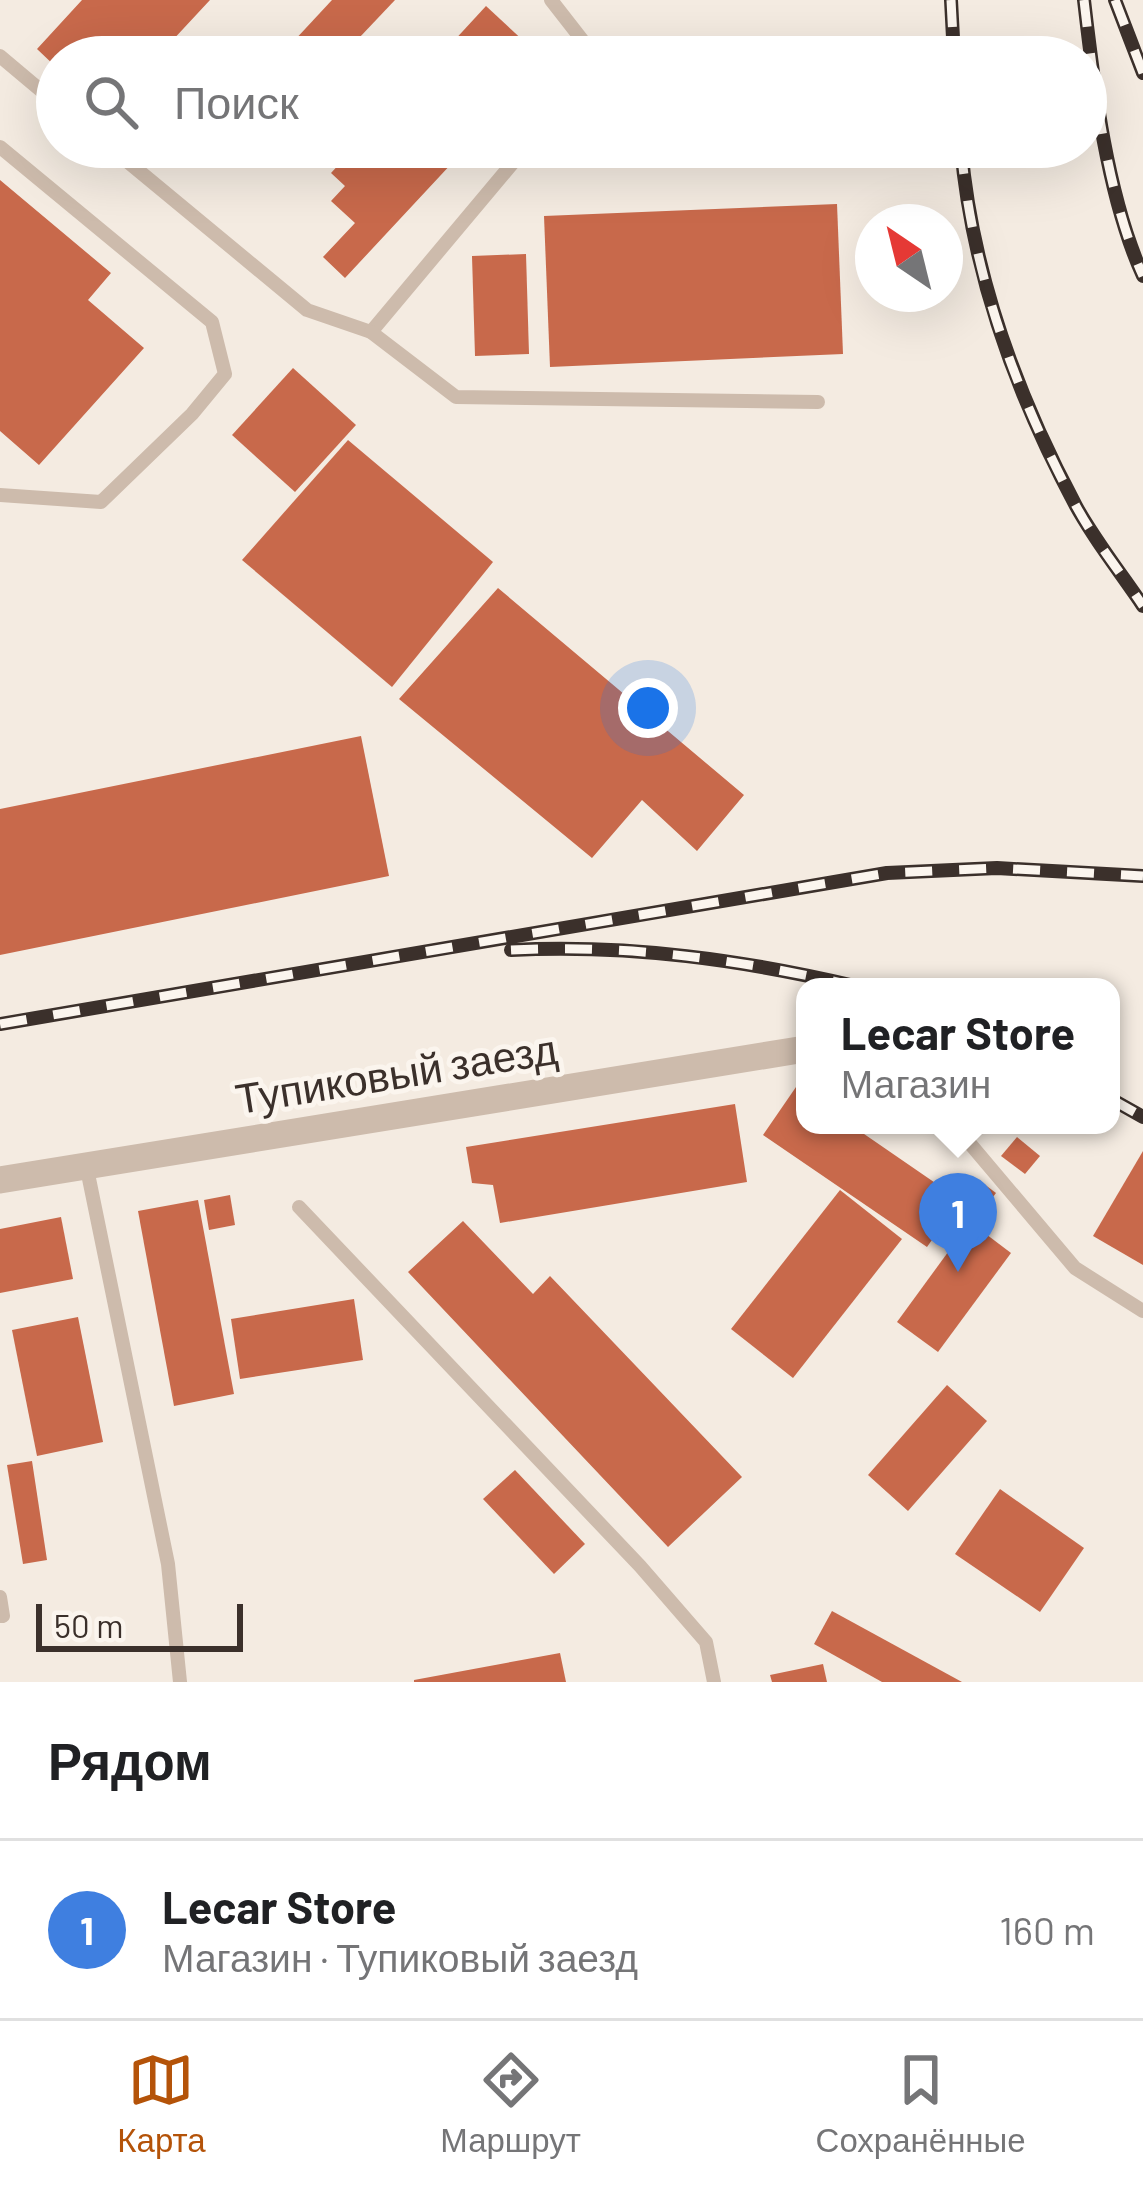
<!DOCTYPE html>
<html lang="ru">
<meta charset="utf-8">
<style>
body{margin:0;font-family:Barlow,sans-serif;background:#f2f2f2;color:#202124}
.compass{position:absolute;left:855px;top:204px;width:108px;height:108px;border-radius:50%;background:#fff;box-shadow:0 12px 48px #0002;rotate:325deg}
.scale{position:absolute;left:36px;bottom:30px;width:207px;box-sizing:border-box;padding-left:12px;border:6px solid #3b302b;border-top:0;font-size:33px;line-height:42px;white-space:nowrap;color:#3b302b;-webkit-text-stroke:9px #fbf5ee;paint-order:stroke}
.you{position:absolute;left:648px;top:708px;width:42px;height:42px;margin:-30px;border:9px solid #fff;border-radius:50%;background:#1a73e8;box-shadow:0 0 0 18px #1a73e833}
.badge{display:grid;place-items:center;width:78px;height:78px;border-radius:50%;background:#b45309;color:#fff;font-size:39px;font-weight:700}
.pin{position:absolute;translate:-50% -99px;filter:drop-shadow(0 3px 6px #0008)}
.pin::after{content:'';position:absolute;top:63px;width:42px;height:36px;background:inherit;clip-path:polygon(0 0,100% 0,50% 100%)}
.popup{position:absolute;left:796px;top:978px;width:324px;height:156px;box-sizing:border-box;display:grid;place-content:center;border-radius:24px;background:#fff;filter:drop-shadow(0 3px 9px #0005);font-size:39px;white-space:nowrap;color:#757577}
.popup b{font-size:45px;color:#202124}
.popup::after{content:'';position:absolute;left:50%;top:100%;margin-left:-24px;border:24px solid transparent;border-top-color:#fff}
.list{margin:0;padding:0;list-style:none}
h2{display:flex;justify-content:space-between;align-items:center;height:156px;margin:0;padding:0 48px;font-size:51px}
h2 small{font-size:39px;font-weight:400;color:#757577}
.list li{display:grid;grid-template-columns:78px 1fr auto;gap:36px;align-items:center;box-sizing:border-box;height:180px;padding:0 48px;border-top:3px solid #e0e0e0}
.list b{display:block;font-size:45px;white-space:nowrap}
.list p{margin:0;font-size:39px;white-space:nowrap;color:#757577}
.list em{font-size:39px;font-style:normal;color:#757577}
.icon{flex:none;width:66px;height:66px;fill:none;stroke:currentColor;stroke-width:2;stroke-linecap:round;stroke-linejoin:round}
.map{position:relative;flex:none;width:1143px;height:1682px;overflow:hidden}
.search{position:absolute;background:#fff;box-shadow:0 12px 48px #0002;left:36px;right:36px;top:36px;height:132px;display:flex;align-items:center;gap:30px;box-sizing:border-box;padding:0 42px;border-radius:66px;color:#757577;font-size:45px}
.sheet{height:336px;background:#fff}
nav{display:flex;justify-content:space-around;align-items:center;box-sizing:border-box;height:168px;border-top:3px solid #e0e0e0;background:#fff;font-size:33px;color:#757577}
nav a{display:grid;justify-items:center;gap:6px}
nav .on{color:#b45309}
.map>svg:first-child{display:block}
</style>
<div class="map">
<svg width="1143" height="1682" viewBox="0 0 1143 1682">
<rect width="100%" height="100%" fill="#f4ebe1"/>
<!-- building -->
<g fill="#c8694b">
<path d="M82 0H210L157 57H57V68L37 49Z"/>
<path d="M332 0H395L341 57H279Z"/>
<path d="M486 6 541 57H439Z"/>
<path d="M355 147H467L345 278 323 257 355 223 331 201 345 186 331 173Z"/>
<path d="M0 180 111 273 88 300 144 348 39 465 0 431Z"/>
<path d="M837 204 843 354 550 367 544 216Z"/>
<path d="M526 254 529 354 475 356 472 256Z"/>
<path d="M293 368 356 425 295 492 232 435Z"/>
<path d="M348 440 493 562 392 687 242 560Z"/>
<path d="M498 588 744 795 697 851 642 800 592 858 399 699Z"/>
<path d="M361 736 389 876 0 955V809Z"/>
<path d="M796 1087 805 1094V1125H851L960 1200 927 1247 763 1135Z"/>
<path d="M735 1104 747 1182 500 1223 493 1185 472 1183 466 1147Z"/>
<path d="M1017 1137 1040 1156 1025 1174 1001 1156Z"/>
<path d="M1143 1151V1265L1093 1236Z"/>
<path d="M980 1181 996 1193 983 1210 967 1198Z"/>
<path d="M840 1190 902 1239 793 1378 731 1329Z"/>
<path d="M230 1195 235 1225 209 1230 204 1200Z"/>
<path d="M198 1200 234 1394 174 1406 138 1211Z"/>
<path d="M61 1217 73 1279 0 1293V1229Z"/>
<path d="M463 1221 533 1294 550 1276 742 1477 668 1547 408 1272Z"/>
<path d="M970 1222 1011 1253 938 1352 897 1322Z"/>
<path d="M354 1299 363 1360 240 1379 231 1319Z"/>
<path d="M78 1317 103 1442 37 1456 12 1330Z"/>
<path d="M947 1385 987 1421 908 1511 868 1475Z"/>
<path d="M32 1461 47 1560 23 1564 7 1465Z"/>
<path d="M515 1470 585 1544 554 1574 483 1499Z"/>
<path d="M1000 1489 1084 1548 1040 1612 955 1554Z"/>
<path d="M832 1611 962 1682H882L814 1644Z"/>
<path d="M560 1653 566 1682H414V1680Z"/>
<path d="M823 1664 827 1682H772L770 1675Z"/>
</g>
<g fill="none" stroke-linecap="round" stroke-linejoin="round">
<!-- service -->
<g stroke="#cdbbac" stroke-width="14">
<path d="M551 0 583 41V57"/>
<path d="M0 56 57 104"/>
<path d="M0 147 212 322 225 374 192 414 101 502 0 495"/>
<path d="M110 147 307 310 371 332 526 147"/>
<path d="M371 332 456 397 818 402"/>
<path d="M961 1133 1075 1268 1143 1311"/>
<path d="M86 1164 168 1564 180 1682"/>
<path d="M299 1207 640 1566 706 1642 714 1682"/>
<path d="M0 1597 3 1616H0"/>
</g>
<!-- minor -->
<g stroke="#cdbbac" stroke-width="27">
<path d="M949 1125 961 1133"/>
<path d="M0 1180 805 1049"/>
</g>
<!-- rail casing -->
<g stroke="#3b302b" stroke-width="14">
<g id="rail">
<path d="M951 0 954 57"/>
<path d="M1084 0C1094 87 1107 196 1143 276"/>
<path d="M1115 0 1143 73"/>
<path d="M961 147C972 274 1016 394 1076 506 1095 541 1121 573 1143 606"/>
<path d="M511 950C630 944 744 960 859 987"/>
<path d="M0 1024 887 873 997 868 1143 876"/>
<path d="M1111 1099 1143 1117"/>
</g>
</g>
<!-- rail -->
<use href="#rail" stroke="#fbf5ee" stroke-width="9" stroke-dasharray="27" stroke-linecap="butt"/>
</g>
<g text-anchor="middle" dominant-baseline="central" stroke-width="10" stroke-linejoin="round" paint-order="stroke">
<!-- street labels -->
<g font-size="42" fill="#3b302b" stroke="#fbf5ee">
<text transform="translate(396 1072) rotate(-9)">Тупиковый заезд</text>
</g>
</g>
</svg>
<svg class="compass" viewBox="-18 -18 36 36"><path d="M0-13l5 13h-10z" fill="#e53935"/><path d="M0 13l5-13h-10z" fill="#757577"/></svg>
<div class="scale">50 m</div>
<div class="you"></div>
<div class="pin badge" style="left:958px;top:1272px;background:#3f7fe0">1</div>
<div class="popup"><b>Lecar Store</b>Магазин</div>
<div class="search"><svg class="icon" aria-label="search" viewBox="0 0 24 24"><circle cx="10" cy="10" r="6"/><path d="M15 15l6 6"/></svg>Поиск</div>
</div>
<section class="sheet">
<h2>Рядом<small></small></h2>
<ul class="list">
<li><span class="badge" style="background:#3f7fe0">1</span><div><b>Lecar Store</b><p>Магазин · Тупиковый заезд</p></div><em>160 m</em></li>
</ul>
</section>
<nav>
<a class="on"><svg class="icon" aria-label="map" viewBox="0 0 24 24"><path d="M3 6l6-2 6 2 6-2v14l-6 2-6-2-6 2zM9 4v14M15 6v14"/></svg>Карта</a>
<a><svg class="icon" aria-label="directions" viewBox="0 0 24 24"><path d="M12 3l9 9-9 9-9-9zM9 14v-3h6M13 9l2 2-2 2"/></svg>Маршрут</a>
<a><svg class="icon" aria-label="saved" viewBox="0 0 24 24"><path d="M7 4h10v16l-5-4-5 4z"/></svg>Сохранённые</a>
</nav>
